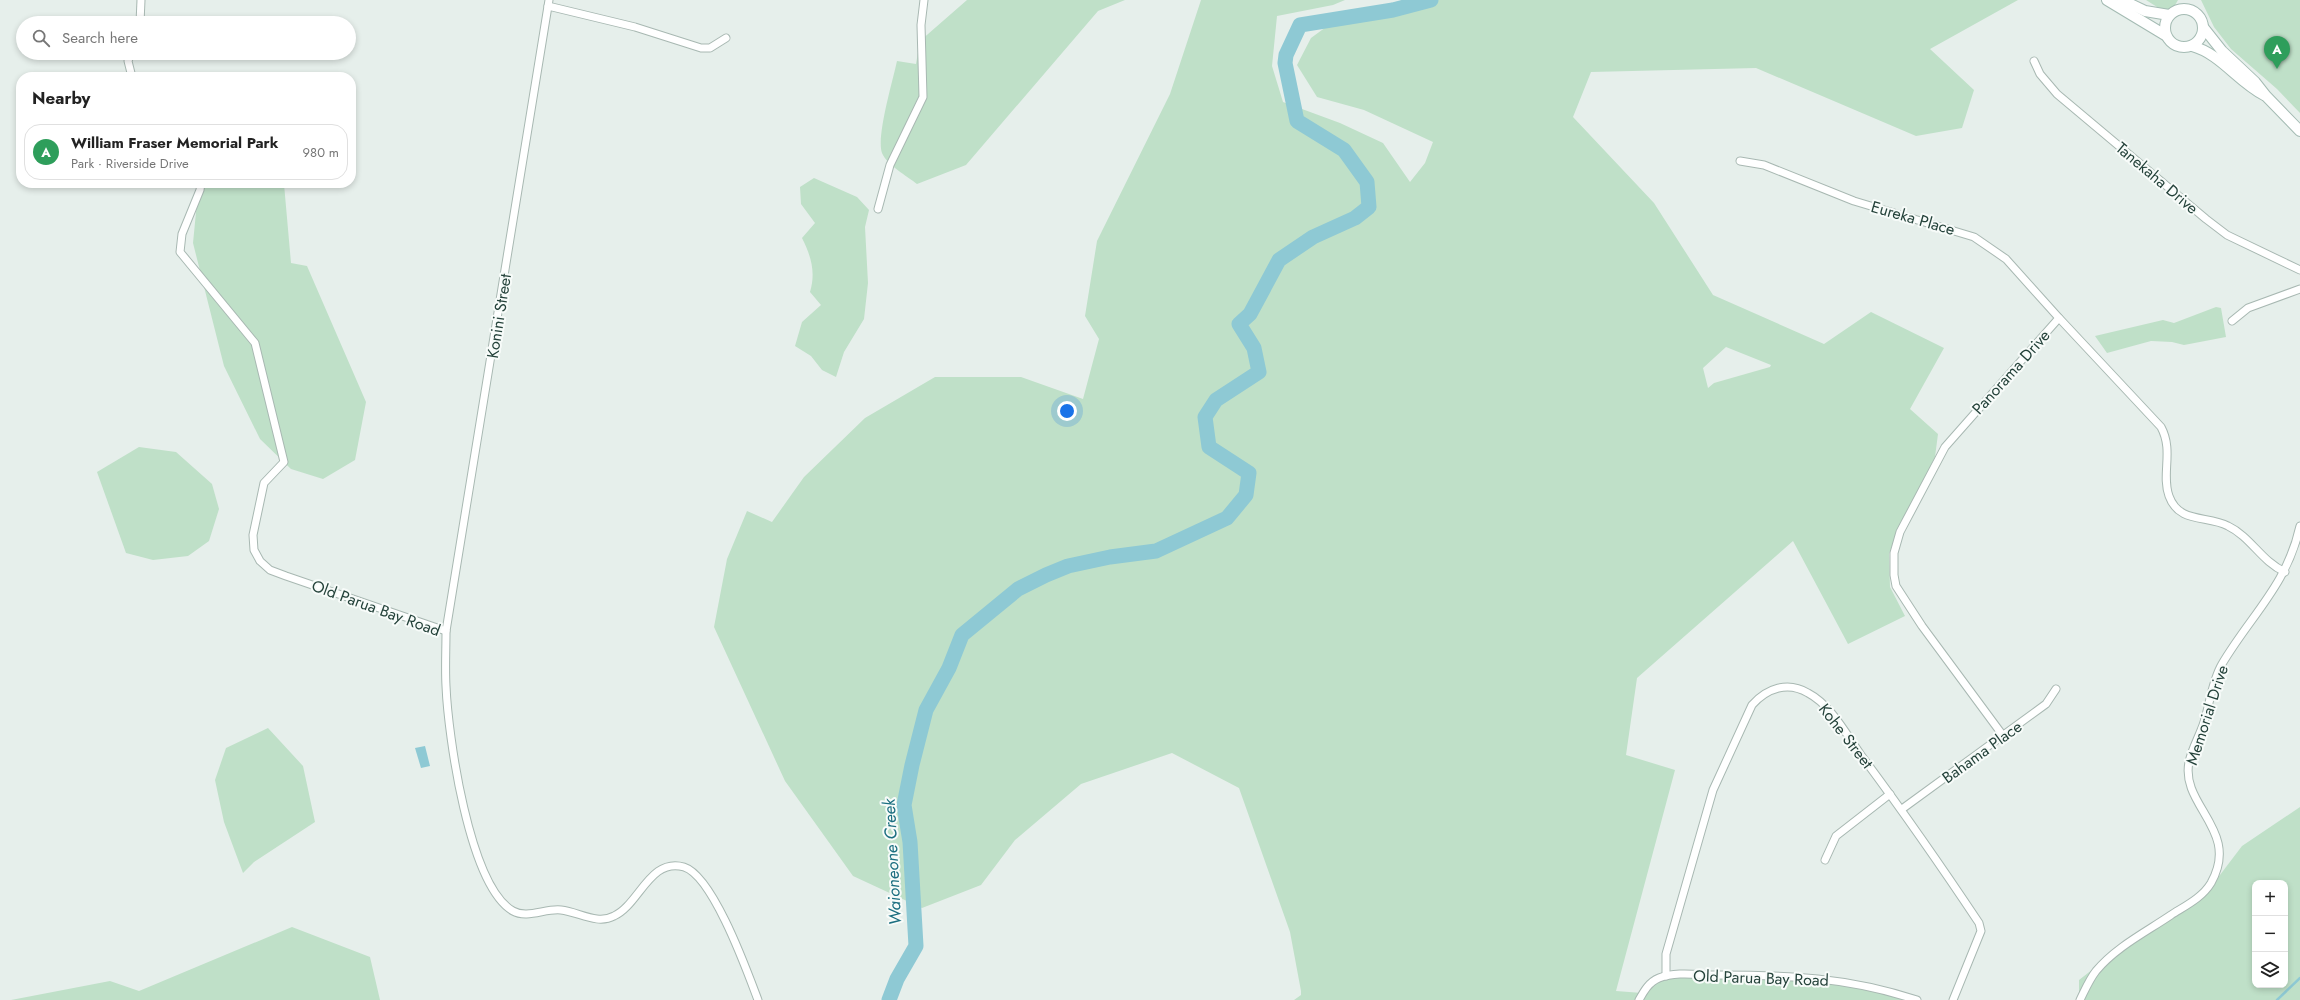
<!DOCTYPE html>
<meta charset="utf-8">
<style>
body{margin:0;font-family:Jost,sans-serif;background:#f6f6f6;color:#222}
.controls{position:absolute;right:12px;bottom:12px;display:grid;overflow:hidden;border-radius:8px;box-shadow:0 2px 6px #0003}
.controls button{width:36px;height:36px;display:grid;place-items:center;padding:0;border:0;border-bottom:1px solid #e0e0e0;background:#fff;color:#222;font:20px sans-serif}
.you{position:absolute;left:1067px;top:411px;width:14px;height:14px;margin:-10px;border:3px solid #fff;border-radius:50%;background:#1a73e8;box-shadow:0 0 0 6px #1a73e833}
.badge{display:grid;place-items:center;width:26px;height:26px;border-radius:50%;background:#d93025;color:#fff;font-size:13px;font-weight:700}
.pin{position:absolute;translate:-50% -33px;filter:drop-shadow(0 1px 2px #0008)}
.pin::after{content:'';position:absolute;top:21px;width:14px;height:12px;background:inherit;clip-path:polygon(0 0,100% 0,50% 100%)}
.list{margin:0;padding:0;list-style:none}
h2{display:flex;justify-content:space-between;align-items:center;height:52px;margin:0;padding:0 16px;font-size:17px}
h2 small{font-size:13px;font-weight:400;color:#767676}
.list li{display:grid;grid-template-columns:26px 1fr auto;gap:12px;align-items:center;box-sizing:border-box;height:56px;margin:0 8px 8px;padding:0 8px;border:1px solid #e0e0e0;border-radius:16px}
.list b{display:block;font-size:15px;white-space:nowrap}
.list p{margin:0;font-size:13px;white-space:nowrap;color:#767676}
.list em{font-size:13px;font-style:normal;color:#767676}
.icon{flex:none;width:22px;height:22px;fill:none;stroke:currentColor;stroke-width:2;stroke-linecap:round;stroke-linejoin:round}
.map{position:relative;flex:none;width:2300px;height:1000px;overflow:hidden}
.search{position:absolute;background:#fff;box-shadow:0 2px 6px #0003;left:16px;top:16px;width:340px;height:44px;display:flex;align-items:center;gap:10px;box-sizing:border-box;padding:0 14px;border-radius:22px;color:#767676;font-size:15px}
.panel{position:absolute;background:#fff;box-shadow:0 2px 6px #0003;left:16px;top:72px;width:340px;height:116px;border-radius:16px}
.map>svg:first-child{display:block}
</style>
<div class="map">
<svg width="2300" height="1000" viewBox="0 0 2300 1000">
<rect width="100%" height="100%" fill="#e6efeb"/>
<!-- green -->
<g fill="#bfe0c8" fill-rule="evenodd">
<path d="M967 0H1125L1098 11 966 165 917 184C907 176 887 165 882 153 876 137 893 80 897 61L916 64 920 41Z"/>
<path d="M1201 0H1345L1333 5 1277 16 1272 66 1283 102 1340 123 1383 143 1410 182 1425 163 1433 142 1364 110 1317 97 1297 65 1311 38 1341 16 1404 0H2018L1930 49 1974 90 1962 128 1916 136 1756 68 1591 72 1573 117 1654 203 1713 295 1824 344 1871 312 1944 348 1910 409 1938 434 1935 457 1896 534 1889 554 1890 587 1905 616 1848 644 1793 541 1637 678 1626 755 1675 770 1616 991 1642 993 1663 977 1811 978 1912 1000H1294L1301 995V991L1290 932 1239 788 1172 753 1081 784 1015 840 981 885 922 908 853 876 785 781 714 627 727 559 747 511 772 522 804 477 865 418 935 377H1021L1083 399 1099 339 1085 316 1097 241 1170 94ZM1726 347 1771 365 1770 367 1714 383 1708 388 1703 368Z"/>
<path d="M2146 0H2178L2174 7 2165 12Z"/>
<path d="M2201 0H2300V113L2277 89 2231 49 2214 27Z"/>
<path d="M814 178 857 197 869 210 865 227 868 283 864 319 844 352 836 377 822 370 811 356 795 346 802 322 821 305 810 292C816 272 811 256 802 238L815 223 801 204 800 187Z"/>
<path d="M204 183 284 184 291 263 307 266 366 402 355 460 323 479 291 469 260 439 224 366 193 243 198 192Z"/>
<path d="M2216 307 2221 308 2226 337 2184 345 2172 342 2151 341 2107 353 2095 336 2163 320 2174 323Z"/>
<path d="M139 447 176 452 212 484 219 509 209 541 188 556 153 560 126 553 97 472Z"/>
<path d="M268 728 303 766 315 822 254 862 243 873 224 822 215 780 226 748Z"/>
<path d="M2300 807V1000H2079V980L2129 941 2204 896 2242 846ZM2255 883H2285V985H2255Z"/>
<path d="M292 927 370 957 380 1000H11L110 981 139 991Z"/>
</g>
<!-- water -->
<path fill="#8ec9d4" d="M425 746 430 766 421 768 415 748Z"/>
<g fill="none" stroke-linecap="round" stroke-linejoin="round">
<!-- stream -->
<path stroke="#8ec9d4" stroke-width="2.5" d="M2277 1000 2300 978"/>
<!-- river -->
<path stroke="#8ec9d4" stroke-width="15" d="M889 1000 897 979 916 946 910 842 904 805 912 765 926 710 949 668 962 635 1018 589 1046 575 1068 566 1110 557 1156 551 1227 518 1246 495 1249 473 1209 447 1205 417 1216 400 1259 372 1254 348 1239 324 1250 314 1279 260 1313 237 1355 218 1369 207 1367 182 1344 150 1297 121 1285 63 1286 55 1300 25 1393 10 1431 0"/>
<!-- minor casing -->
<g stroke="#a8b8b2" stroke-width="9">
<g id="minor">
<path d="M549 0 446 631C446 650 445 668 446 686 448 735 469 886 513 911 527 919 546 908 561 910 579 912 597 925 614 916 639 905 650 857 684 867 713 876 747 971 758 1000"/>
<path d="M548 6 635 27 701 48H710L726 38"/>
<path d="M140 23 141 0"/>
<path d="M131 53 128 61 132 77"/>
<path d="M2034 61 2040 74 2057 94 2206 219 2227 235 2300 270"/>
<path d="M1740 161 1764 165 1854 201 1974 237 2006 259 2059 318"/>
<path d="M201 183 200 190 182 234 180 252 255 343 284 462 264 483 253 535 254 550 260 561 270 570 286 576 446 631"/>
<path d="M878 209 890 165 923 97 921 25 924 0"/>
<path d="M2232 321 2248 308 2300 289"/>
<path d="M2004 737 1922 626 1896 586 1894 575V553L1900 532 1945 447 2059 318 2161 427C2174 451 2161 474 2169 496 2179 524 2207 515 2228 526 2251 537 2261 561 2285 572"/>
<path d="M1902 809 2046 704 2056 689"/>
<path d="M1825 860 1836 836 1890 794"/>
<path d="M1666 976V954L1713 790 1752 705C1767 688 1788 681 1808 693 1831 705 1846 734 1861 755 1902 810 1941 866 1979 923L1981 931 1953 1000"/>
<path d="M1639 1000C1644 991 1649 982 1659 978 1676 971 1699 975 1716 975 1789 975 1847 977 1917 1000"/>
<path d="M2080 1000C2085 990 2089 980 2096 971 2116 947 2146 932 2171 915 2185 906 2202 898 2211 883 2241 830 2180 806 2189 762 2192 748 2200 735 2204 722 2210 703 2212 681 2222 664 2251 615 2287 585 2300 526"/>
</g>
</g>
<!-- secondary casing -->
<g stroke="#a4bbb3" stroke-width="12">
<g id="secondary">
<path d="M2107 0 2165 35"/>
<path d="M2122 0 2145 11 2169 15"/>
<circle cx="2184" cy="28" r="19"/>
<path d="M2203 27 2222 51 2255 82 2266 96 2300 131"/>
<path d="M2192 46C2221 54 2237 81 2264 95"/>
</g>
</g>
<!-- minor -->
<use href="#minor" stroke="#fff" stroke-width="7"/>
<!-- secondary -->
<use href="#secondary" stroke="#fff" stroke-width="10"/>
</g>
<g text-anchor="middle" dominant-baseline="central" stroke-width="4" stroke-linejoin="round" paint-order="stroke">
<!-- street labels -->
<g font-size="16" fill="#24423a" stroke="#f7fbf9">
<text transform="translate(2157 178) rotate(40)">Tanekaha Drive</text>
<text transform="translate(1913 218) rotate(16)">Eureka Place</text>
<text transform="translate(499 316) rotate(-81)">Konini Street</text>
<text transform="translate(2011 372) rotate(-48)">Panorama Drive</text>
<text transform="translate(376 608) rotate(20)">Old Parua Bay Road</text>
<text transform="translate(2207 715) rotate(-72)">Memorial Drive</text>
<text transform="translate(1846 736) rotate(52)">Kohe Street</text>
<text transform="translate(1982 752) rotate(-36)">Bahama Place</text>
<text transform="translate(1761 978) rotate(2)">Old Parua Bay Road</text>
</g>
<!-- water labels -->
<g font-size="17" font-style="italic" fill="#1c6f80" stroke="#f7fbf9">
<text transform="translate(892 862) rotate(-93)">Waioneone Creek</text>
</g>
</g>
</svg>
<div class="controls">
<button>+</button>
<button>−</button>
<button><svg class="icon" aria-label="layers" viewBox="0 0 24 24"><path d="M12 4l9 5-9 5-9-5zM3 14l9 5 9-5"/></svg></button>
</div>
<div class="you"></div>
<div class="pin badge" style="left:2277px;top:69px;background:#2e9e5b">A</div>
<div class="search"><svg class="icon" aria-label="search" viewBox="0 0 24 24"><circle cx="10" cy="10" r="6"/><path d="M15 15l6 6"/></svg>Search here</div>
<section class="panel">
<h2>Nearby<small></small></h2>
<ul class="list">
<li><span class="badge" style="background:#2e9e5b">A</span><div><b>William Fraser Memorial Park</b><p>Park · Riverside Drive</p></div><em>980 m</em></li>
</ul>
</section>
</div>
